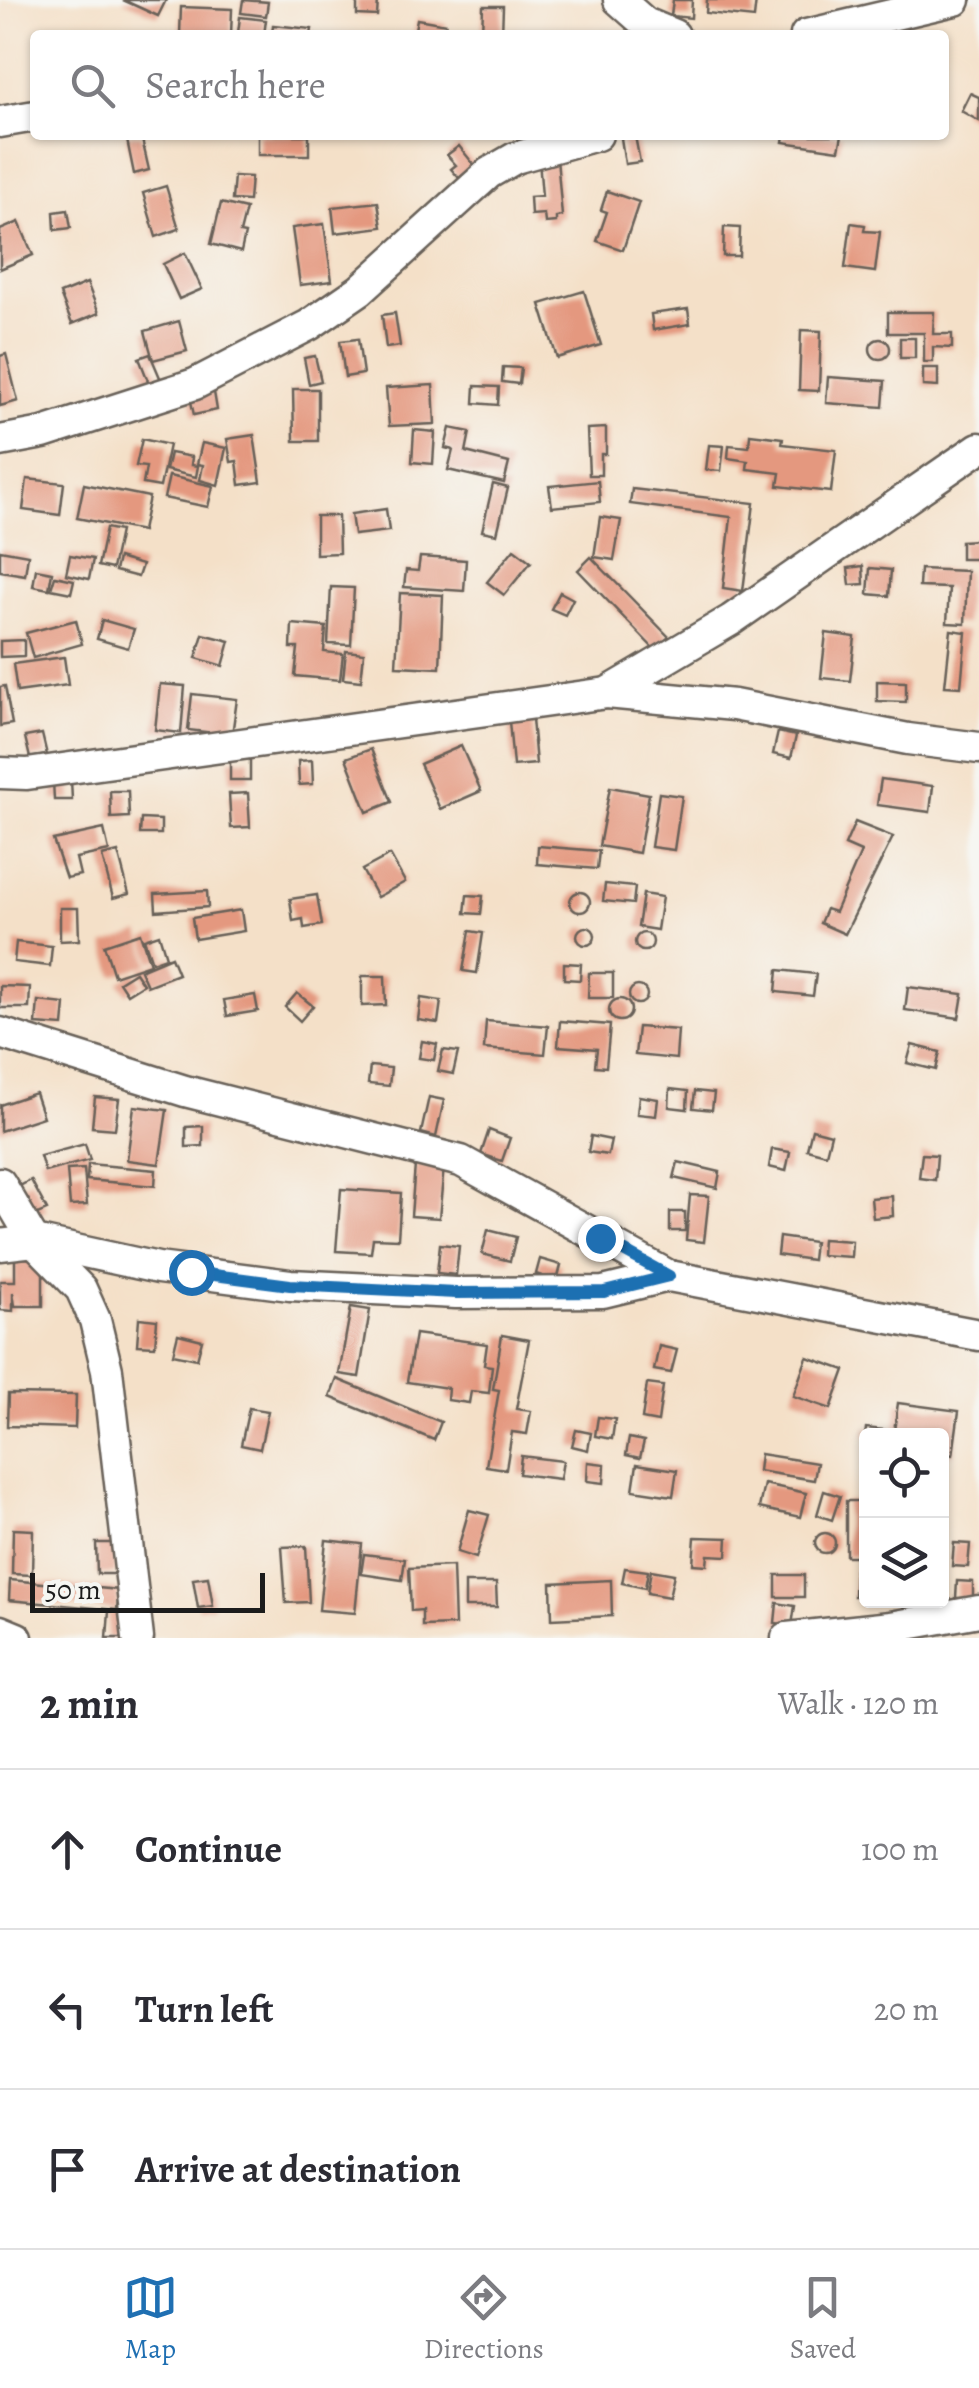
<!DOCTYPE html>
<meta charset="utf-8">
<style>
body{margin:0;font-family:Alegreya,serif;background:#f2f2f3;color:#2b2b33}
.controls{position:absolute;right:30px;bottom:30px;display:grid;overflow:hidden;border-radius:10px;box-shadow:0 2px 8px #0004}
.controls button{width:90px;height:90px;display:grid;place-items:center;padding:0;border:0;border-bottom:2px solid #e1e1e2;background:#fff;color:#2b2b33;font:50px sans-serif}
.scale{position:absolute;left:30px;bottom:25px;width:235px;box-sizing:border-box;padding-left:10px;border:5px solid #1c1c1c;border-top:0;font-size:28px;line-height:35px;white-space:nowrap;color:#1c1c1c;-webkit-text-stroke:8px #f6f6f2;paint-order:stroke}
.stop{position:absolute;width:30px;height:30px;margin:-22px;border:8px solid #1f6fb2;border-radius:50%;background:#fff}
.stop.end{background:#1f6fb2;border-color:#fff;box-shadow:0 2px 10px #0008}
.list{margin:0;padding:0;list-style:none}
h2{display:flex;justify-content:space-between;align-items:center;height:130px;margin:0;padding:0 40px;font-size:42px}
h2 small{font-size:32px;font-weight:400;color:#7c7c81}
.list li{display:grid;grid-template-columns:65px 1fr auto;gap:30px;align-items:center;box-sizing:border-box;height:160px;padding:0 40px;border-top:2px solid #e1e1e2}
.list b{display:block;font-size:38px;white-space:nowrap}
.list em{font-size:32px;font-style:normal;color:#7c7c81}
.icon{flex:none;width:55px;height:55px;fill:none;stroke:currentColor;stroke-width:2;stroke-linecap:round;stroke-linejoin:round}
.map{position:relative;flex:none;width:979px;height:1638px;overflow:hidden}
.search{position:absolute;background:#fff;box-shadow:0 2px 8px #0004;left:30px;right:30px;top:30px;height:110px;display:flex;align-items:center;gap:25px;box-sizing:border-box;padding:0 35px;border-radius:10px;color:#7c7c81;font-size:38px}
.sheet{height:610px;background:#fff}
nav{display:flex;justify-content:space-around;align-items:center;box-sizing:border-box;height:140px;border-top:2px solid #e1e1e2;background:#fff;font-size:28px;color:#7c7c81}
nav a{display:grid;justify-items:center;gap:5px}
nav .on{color:#1f6fb2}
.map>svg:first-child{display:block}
</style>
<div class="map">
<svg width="979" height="1638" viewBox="0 0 979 1638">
<rect width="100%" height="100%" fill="#f6f6f2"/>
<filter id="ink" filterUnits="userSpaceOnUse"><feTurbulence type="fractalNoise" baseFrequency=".01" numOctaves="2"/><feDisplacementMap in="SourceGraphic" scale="20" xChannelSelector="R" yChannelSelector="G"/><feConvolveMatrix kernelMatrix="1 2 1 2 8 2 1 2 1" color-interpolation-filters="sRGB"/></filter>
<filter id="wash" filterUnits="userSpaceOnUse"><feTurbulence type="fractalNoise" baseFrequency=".0048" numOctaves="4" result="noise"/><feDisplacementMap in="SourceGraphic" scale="40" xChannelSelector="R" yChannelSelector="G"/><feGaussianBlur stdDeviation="2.25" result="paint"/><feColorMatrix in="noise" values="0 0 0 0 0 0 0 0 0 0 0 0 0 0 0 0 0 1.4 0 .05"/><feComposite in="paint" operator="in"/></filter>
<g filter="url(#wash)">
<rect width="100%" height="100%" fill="#f4e0c8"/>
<g id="blocks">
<!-- building -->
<g fill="#e4987f">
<path d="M123 0H166L158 16Z"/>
<path d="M243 0 268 2 266 16 241 13Z"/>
<path d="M357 0H378L377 16 357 15Z"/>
<path d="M673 0H692L691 18 671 16Z"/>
<path d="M707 0H756L754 18 706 13Z"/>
<path d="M483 6H503L502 35H482Z"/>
<path d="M181 7 232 9 231 35H180Z"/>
<path d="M240 17 266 20 264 35 238 33Z"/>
<path d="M417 19 446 24 444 35H414Z"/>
<path d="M273 25 312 29 311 35H272Z"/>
<path d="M970 93 979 97V121L961 111Z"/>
<path d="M126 135H141L149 170 134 174Z"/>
<rect x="258" y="135" width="51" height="20"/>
<path d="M784 135H842L839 150 783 142Z"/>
<path d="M635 136 640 162 625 164 621 138Z"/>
<path d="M459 146 475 166 459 178 451 169 456 165 447 155Z"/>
<path d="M557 158 562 216 556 217V222L545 223 544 214 531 215 530 197 542 196 539 160Z"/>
<path d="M234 176 251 177 249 201 232 200Z"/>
<path d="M166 186 179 229 156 237 143 193Z"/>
<path d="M607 191 639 202 623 250 597 241 607 212 601 210Z"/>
<path d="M378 202 382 227 335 233 332 207Z"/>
<path d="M221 203 246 209 240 233 245 234 241 252 211 244Z"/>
<path d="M68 210 71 228 55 230 54 212Z"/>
<path d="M19 222 33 255 0 269V230Z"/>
<path d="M851 223 865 225 864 231 880 232 875 272 845 268Z"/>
<path d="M324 224 332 281 300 285 292 228Z"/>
<path d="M724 227 740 228 739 256H723Z"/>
<path d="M185 253 202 289 179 299 163 264Z"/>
<path d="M87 283 99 313 72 324 60 294Z"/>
<path d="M584 291 601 345 557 358 540 304Z"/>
<path d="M688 309 690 324 653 330 651 314Z"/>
<path d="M888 312H934L933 334H952V348L933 347V362H924V333H888Z"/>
<path d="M395 313 400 346 386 348 382 315Z"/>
<path d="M179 321 187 351 153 360 145 331Z"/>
<path d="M801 330 821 331 819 391 799 390Z"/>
<rect x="900" y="338" width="15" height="20"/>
<circle cx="880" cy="349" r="10"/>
<path d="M358 339 363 374 345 377 340 341Z"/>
<path d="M6 354 18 401 0 406V356Z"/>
<path d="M150 354 164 387 152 391 139 358Z"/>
<path d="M315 356 321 381 309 384 304 358Z"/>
<path d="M503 367 521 368 519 384 502 382Z"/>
<path d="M923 368H938V387L923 386Z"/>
<path d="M828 377 885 381 883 407 826 403Z"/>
<path d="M433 385 435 424 389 426 386 388Z"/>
<path d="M475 386 499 387 498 405 474 403Z"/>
<path d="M293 389H318V441H294Z"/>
<path d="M214 392 217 410 194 415 190 397Z"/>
<path d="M450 428 470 432 466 452 509 463 504 483 448 470 453 450 445 448Z"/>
<path d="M606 428V454H601V475H589L587 429Z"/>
<path d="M414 430 435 432 433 464 412 462Z"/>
<path d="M750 434 783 438 782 444 836 450 831 492 778 486 780 473 747 469 748 461 728 458 729 445 749 447Z"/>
<path d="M254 435 261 482 240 485 237 461 231 462 227 439Z"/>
<path d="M142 439 169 445 160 487 143 484 146 467 136 466Z"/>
<path d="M202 443 226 448 218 485 200 480 203 465 197 464Z"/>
<path d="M709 445 724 446 721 471 706 470Z"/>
<path d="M170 453 192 457 191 465 198 466 196 477 166 470Z"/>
<path d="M169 476 213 486 208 507 164 498Z"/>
<path d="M27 479 64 483 60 515 23 510Z"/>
<path d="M598 481 600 502 552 507 549 486Z"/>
<path d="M84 484 149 497 142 531 77 518Z"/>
<path d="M493 484 508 488 497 534 482 531Z"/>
<path d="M632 489 754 503 743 591 723 588 731 517 630 504Z"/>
<path d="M386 509 389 531 354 535 351 514Z"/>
<path d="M316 516H338L339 553 316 554Z"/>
<path d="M600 517 621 520 614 560 594 557Z"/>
<path d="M106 528 120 531 112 569 98 566Z"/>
<path d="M977 540V559H961V541Z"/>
<path d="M514 549 531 562 504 595 487 582Z"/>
<path d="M0 550 28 555 25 575 0 571Z"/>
<path d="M70 555 93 559 89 579 66 574Z"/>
<path d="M420 557 466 560 464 591 404 587 406 570 418 571Z"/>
<path d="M591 557 669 637 655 650 578 570Z"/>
<path d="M118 558 142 565 138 577 115 571Z"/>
<path d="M863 566 864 584 850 585 848 568Z"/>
<path d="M870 568 891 570 889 596 868 594Z"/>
<path d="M36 569 52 572 49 589 33 586Z"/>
<path d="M920 569 967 571 965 624 947 623 949 588 919 587Z"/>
<path d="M55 576 74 580 71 593 51 589Z"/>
<path d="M331 587 354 588 351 645 328 644Z"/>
<path d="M560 592 573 599 565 615 551 609Z"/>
<path d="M400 593 443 595 440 668 396 666Z"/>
<path d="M76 620 82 644 33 658 26 633Z"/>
<path d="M102 620 134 629 128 648 97 639Z"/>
<path d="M292 624 326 627 324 652 343 654 340 680 295 676 298 648H291Z"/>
<path d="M951 630 966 632 961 687 945 686Z"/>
<path d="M826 633 855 637 850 681 821 678Z"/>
<path d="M203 634 230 641 223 666 196 658Z"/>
<path d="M24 640V656L0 657V641Z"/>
<path d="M346 651 364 653 361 681 343 679Z"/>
<path d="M64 657 68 685 17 692 13 664Z"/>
<path d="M877 681 906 682V702L877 701Z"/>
<path d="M160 684 185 686 181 733 155 730Z"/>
<path d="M5 686 12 724 0 726V687Z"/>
<path d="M192 694 237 699 232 735 188 730Z"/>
<path d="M532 719 536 764 513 766 509 721Z"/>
<path d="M778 732 796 736 791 758 773 754Z"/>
<path d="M42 734 47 755 30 758 25 737Z"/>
<path d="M461 746 481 791 440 809 420 764Z"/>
<path d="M371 749 392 802 367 812 346 758Z"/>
<rect x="230" y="759" width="20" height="21"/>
<path d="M312 760 313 784 299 785 298 761Z"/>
<path d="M881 779 933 786 930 812 877 805Z"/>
<path d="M53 780H71L72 800H54Z"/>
<path d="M610 787 649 794 639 853 599 846Z"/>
<path d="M110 791H128L129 817 111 818Z"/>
<path d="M248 793 250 827 231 828 229 794Z"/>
<path d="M659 793 682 796 674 850 651 847Z"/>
<path d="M141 819 161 820V834H140Z"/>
<path d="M855 822 893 837 845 934 820 923 826 909 835 912 861 852 845 845Z"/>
<path d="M104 829 109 851 76 858 80 875 66 878 53 840Z"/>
<path d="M538 846 599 851 597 869 537 864Z"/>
<path d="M118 852 129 894 113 898 102 856Z"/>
<path d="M390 855 405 882 377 897 362 870Z"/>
<path d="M605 884 635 887 633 904 603 901Z"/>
<path d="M207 891 208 907 156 911 155 894Z"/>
<circle cx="580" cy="902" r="10"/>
<path d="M643 894 662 897 657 930 638 927Z"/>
<path d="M317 895 322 925 304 928 303 919 293 921 290 899Z"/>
<path d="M467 895 483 896 481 914 465 913Z"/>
<path d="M60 908H78L79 940 60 941Z"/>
<path d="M241 910 244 931 195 939 192 918Z"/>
<circle cx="586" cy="936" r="9"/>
<path d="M470 931 483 933 477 973 463 971Z"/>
<circle cx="644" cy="942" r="9"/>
<path d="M140 933 150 964 114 976 104 945Z"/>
<path d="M159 934 166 957 152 962 144 939Z"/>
<path d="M16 942 52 946 50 966 14 962Z"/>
<path d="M171 957 178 974 147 986 140 970Z"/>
<path d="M564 963 581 964 580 980 564 979Z"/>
<path d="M778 970 816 974 813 996 776 992Z"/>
<path d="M135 972 143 984 127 994 119 982Z"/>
<path d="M589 973H613V998H588Z"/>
<path d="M362 976H385L386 1005 362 1006Z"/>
<circle cx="638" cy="995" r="9"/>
<path d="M0 986 30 987 29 1008H0Z"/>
<path d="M908 987 963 994 959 1018 905 1010Z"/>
<path d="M297 993 313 1006 300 1021 285 1007Z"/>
<path d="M255 995 258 1011 227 1016 224 1000Z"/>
<path d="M421 998 441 1001 438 1023 418 1020Z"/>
<circle cx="620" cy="1010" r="11"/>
<path d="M38 1001 65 1004 63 1026 36 1024Z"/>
<path d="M486 1021 548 1026 545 1054 484 1049Z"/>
<path d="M560 1021 610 1025 606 1067 595 1066 597 1049 558 1046Z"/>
<path d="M638 1027 678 1030 676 1059 635 1055Z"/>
<path d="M422 1041 437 1044 434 1060 419 1058Z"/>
<path d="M912 1045 940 1052 936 1070 907 1063Z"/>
<path d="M443 1050 458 1052 453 1074 438 1071Z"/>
<path d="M370 1066 391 1068 389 1086 368 1084Z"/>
<path d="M670 1089 688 1091 687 1109 669 1107Z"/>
<path d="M695 1091 714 1093 712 1110 693 1108Z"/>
<path d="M35 1093 43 1117 0 1131V1105Z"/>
<path d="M639 1096 658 1099 656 1116 637 1114Z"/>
<path d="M95 1097 119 1099 115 1129 92 1127Z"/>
<path d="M429 1097 444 1100 436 1137 421 1133Z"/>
<path d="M134 1106 167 1110 159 1164 127 1160Z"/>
<path d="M203 1126V1146L186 1147V1127Z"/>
<path d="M812 1129 831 1134 826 1154 807 1149Z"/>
<path d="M489 1130 510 1138 502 1161 481 1154Z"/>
<path d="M591 1136 611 1140 608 1155 588 1152Z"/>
<path d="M85 1144 90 1160 45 1172 40 1156Z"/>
<path d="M772 1149 790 1152 786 1171 769 1167Z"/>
<path d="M922 1154 937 1155 935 1180 919 1178Z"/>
<path d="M678 1162 720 1172 717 1188 674 1178Z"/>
<path d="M88 1164 156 1170 155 1186 87 1180Z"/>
<path d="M415 1165 444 1167 439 1218 411 1216Z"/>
<path d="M84 1169 87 1205 70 1206 67 1170Z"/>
<path d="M31 1180 47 1210 33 1216 18 1187Z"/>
<path d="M341 1189 401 1193 398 1239 373 1238 371 1253 336 1251Z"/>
<path d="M690 1195 709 1196 704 1242 686 1240Z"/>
<path d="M892 1196 893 1216 873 1218 871 1198Z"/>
<rect x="670" y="1212" width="15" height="19"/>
<path d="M488 1230 516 1237 510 1261 482 1254Z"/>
<path d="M779 1237 814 1242 812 1260 777 1255Z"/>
<path d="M822 1239 852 1241 851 1257 821 1255Z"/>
<path d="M440 1244 459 1246 456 1275 437 1273Z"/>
<path d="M15 1258 43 1259V1306H15L13 1292V1311L0 1310V1281H15Z"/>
<path d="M540 1259 561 1265 557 1281 536 1274Z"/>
<path d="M351 1307 370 1310 359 1377 339 1374Z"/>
<path d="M139 1318 157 1320 155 1346 137 1345Z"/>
<path d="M178 1334 202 1340 197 1359 173 1354Z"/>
<path d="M415 1334 487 1344 484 1365 492 1366 489 1393 471 1391 469 1403 447 1400 448 1388 407 1382Z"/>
<path d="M502 1335 529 1340 516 1409 531 1411 527 1434 512 1432 506 1469 486 1466 499 1390 493 1389Z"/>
<path d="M659 1346 677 1350 671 1373 654 1370Z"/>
<path d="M807 1357 845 1370 831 1409 793 1396Z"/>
<path d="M337 1379 441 1422 434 1440 330 1397Z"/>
<path d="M647 1384 663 1386 658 1422 642 1419Z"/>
<path d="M8 1394 76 1395 75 1428 7 1426Z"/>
<path d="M898 1403 959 1411 953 1455 942 1453V1436H865L866 1428 894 1431Z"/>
<path d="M249 1408 268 1411 260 1449 241 1445Z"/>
<path d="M598 1417 615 1419 612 1439 595 1436Z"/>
<path d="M576 1430 591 1433 588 1450 572 1446Z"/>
<path d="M629 1438 644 1441 640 1458 626 1455Z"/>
<path d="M760 1454 817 1463 814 1480 758 1471Z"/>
<path d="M521 1456 563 1461 560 1479 519 1474Z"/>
<path d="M588 1462 605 1464 604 1483 587 1481Z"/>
<path d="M637 1464 677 1470 673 1496 633 1490Z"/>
<path d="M764 1484 806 1493 800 1517 759 1508Z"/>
<path d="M824 1491 840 1496 832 1520 817 1515Z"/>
<rect x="846" y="1501" width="18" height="55"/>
<path d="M469 1510 489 1515 476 1558 457 1552Z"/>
<path d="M13 1529 33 1530 32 1575 12 1574Z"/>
<circle cx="825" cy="1543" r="10"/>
<path d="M695 1537 728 1538 727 1556 708 1555 707 1565 693 1564Z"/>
<path d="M326 1540 362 1544 355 1613 319 1610Z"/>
<path d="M96 1543H115V1574H97Z"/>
<path d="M954 1543 970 1544 968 1567 952 1566Z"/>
<path d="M306 1546 309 1602 286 1603 282 1547Z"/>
<path d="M364 1554 405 1559 402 1580 361 1574Z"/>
<path d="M453 1566 455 1625 422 1626V1610L411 1611 409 1568Z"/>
<path d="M625 1568 648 1571 645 1588 622 1583Z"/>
<path d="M651 1570 674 1574 669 1597 647 1593Z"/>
<path d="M855 1570H866V1596H854Z"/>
<rect x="776" y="1575" width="28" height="22"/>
<path d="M208 1577 213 1606 198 1608 193 1579Z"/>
<path d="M10 1580 119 1590 117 1610 9 1600Z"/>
<path d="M611 1580 612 1616 552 1619 551 1583Z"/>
<path d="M957 1581 973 1582V1598H956Z"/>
<path d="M465 1583H496L497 1607H465Z"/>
<path d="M777 1603 795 1606 792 1625 775 1623Z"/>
<path d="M109 1611 125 1612 123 1638H107Z"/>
</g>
</g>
</g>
<g filter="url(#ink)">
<use href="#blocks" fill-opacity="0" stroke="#686158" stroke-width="2.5"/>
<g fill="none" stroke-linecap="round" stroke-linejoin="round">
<!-- minor casing -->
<g stroke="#686158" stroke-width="35">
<g id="minor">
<path d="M619 0 645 23 674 35"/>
<path d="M806 35 955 0"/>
<path d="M0 122 35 116"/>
<path d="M0 441 43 433 195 384 309 325 360 290 489 173 515 158 597 135"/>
<path d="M607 693 734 705 908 739 979 748"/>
<path d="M0 773 27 774 607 693 731 620 979 448"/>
<path d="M0 1033 185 1091 461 1161 669 1276 979 1335"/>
<path d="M0 1183 34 1241 81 1289 95 1320 107 1370 138 1638"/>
<path d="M0 1245 34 1241 158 1268 290 1285 456 1293 603 1292 669 1276"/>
<path d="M0 1631 17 1638"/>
<path d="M787 1638 891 1627 979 1611"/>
</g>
</g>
<!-- minor -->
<use href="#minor" stroke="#fff" stroke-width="30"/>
</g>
</g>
<g fill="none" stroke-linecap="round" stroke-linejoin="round" filter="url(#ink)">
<!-- route -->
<path stroke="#1f6fb2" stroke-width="12" d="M191 1272 290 1285 456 1293 604 1292 669 1276 600 1238"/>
</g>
</svg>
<div class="controls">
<button><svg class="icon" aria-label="locate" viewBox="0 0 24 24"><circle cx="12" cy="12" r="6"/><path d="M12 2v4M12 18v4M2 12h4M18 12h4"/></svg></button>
<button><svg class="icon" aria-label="layers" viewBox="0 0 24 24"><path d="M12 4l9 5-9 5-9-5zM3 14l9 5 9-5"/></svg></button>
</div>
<div class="scale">50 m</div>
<div class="stop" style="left:191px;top:1272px"></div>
<div class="stop end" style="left:600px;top:1238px"></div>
<div class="search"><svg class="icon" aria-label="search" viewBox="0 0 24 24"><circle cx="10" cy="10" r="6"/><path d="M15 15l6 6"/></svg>Search here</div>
</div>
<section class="sheet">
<h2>2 min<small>Walk · 120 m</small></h2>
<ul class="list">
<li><svg class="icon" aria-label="ahead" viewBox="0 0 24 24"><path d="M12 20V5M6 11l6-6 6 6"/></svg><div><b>Continue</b></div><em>100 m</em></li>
<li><svg class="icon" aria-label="left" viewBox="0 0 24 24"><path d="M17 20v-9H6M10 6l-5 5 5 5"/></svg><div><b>Turn left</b></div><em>20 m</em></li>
<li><svg class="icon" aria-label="arrive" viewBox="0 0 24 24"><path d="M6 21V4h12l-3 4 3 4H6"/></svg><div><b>Arrive at destination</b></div></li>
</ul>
</section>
<nav>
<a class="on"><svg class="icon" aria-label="map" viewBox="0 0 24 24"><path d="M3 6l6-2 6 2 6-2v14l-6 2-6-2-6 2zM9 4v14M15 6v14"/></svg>Map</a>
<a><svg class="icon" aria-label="directions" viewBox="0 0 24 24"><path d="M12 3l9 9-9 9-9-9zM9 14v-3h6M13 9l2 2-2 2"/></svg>Directions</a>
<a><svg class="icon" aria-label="saved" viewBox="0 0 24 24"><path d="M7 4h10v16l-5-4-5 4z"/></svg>Saved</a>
</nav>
